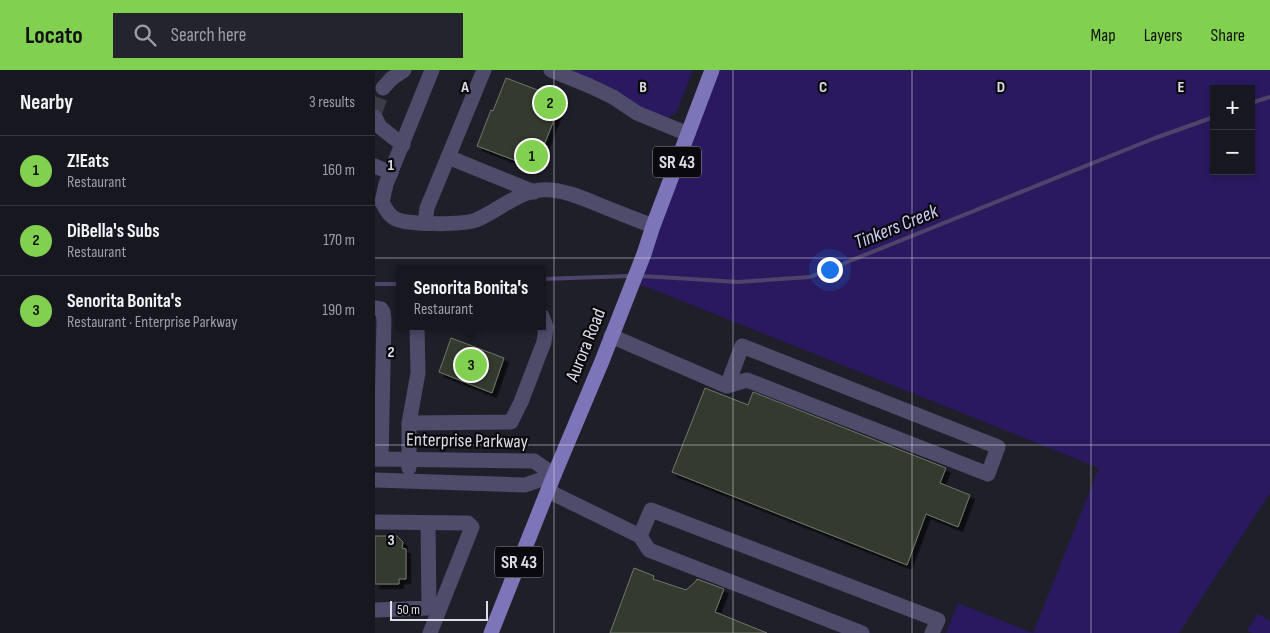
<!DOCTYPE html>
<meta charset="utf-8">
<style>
body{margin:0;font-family:"Sofia Sans Condensed",sans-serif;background:#24242d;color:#f1f3f6}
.controls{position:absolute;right:15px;top:15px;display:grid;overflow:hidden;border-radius:0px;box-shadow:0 2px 8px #0003}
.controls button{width:45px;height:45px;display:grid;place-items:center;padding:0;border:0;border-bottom:1px solid #36363e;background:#171720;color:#f1f3f6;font:25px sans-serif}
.scale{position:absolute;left:15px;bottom:12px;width:98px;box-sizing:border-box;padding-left:5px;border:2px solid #dedde5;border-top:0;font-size:14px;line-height:18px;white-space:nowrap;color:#dedde5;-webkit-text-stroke:4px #09090e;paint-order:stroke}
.you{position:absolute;left:454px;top:199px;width:18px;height:18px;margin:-12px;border:4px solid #fff;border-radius:50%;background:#1a73e8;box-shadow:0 0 0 8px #1a73e833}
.badge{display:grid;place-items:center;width:32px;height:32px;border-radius:50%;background:#81d050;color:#111;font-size:16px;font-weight:700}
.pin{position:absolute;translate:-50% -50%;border:2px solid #fff;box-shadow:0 1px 5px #0006}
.popup{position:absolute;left:21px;top:195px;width:150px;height:65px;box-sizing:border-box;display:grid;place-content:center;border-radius:0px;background:#171720;filter:drop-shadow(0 1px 4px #0005);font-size:16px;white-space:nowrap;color:#9e9fa5}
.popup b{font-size:19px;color:#f1f3f6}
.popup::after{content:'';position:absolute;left:50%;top:100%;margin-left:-10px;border:10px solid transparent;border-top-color:#171720}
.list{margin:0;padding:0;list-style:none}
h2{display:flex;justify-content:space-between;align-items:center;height:65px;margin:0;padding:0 20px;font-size:21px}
h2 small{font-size:16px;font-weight:400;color:#9e9fa5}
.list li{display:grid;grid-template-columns:32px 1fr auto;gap:15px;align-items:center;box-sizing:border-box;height:70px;padding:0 20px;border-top:1px solid #36363e}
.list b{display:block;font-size:19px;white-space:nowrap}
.list p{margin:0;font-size:16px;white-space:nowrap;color:#9e9fa5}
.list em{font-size:16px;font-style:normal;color:#9e9fa5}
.icon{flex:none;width:28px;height:28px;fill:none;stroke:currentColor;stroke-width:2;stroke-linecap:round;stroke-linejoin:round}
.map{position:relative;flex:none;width:895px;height:563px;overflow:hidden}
header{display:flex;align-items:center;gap:30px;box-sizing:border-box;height:70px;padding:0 25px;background:#81d050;color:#111}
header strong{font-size:24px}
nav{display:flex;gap:28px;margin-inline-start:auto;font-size:18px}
.search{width:350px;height:45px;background:#24242d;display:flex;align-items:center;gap:12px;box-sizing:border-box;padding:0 18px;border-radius:0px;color:#9e9fa5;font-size:19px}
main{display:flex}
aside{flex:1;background:#171720}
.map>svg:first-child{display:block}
</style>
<header>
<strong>Locato</strong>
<div class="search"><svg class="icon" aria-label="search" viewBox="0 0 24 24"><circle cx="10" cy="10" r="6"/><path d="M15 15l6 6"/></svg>Search here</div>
<nav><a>Map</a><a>Layers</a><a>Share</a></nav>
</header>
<main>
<aside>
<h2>Nearby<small>3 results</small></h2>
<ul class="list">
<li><span class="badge">1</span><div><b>Z!Eats</b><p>Restaurant</p></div><em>160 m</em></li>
<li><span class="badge">2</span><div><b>DiBella's Subs</b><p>Restaurant</p></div><em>170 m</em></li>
<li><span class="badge">3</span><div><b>Senorita Bonita's</b><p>Restaurant · Enterprise Parkway</p></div><em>190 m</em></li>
</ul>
</aside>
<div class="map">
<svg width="895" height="563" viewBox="0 0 895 563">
<defs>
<filter id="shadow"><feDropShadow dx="4.5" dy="4.5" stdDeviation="0" flood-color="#0009"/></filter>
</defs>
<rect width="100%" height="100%" fill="#1f1f2a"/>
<!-- green -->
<g fill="#2a195f" fill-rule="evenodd">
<path d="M187 0H318L301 43 291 48 259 36Z"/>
<path d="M337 0H895V423L804 563H658L724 398 277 219 258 213ZM839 19H876V101H839Z"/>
<path d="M583 533 658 563H571Z"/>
<path d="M883 543 895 551V563H877L872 560Z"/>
</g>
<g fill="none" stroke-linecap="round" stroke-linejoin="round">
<!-- stream -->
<g stroke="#4e436a" stroke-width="4">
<path d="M876 33 895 27"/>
<path d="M264 206 284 207 363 212 435 207 780 68 839 47"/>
<path d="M167 209 255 206"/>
<path d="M0 214H25"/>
</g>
</g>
<!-- building -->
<g fill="#333a2f" stroke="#6f776a" filter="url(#shadow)">
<path d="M131 8 189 30 185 40H183L160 98 102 76 116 40 118 41Z"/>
<path d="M76 268 129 288 117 323 64 302Z"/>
<path d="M330 318 373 335 378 322 571 398 565 413 595 425 583 457 551 444 532 495 297 402Z"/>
<path d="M0 466H22L28 472 27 478 31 479V509H24V514H0Z"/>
<path d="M259 498 279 506 278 509 311 520 321 511 322 509 349 519 340 542 392 563H235Z"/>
</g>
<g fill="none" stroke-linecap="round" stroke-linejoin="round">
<!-- minor-tunnel -->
<path stroke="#3c3c46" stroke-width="15" stroke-dasharray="15 8" stroke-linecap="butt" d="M0 42 8 18"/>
<!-- minor -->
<g stroke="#4e4b6b" stroke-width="15">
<path d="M57 0 11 114 7 132C10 138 14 146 21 149 34 155 87 155 101 150 123 141 142 122 166 120 187 118 212 130 232 138 247 144 262 150 278 156"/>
<path d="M176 0 215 16 238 27 262 43 313 64"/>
<path d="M8 18 16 9 29 0"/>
<path d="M0 47 5 57 28 75"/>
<path d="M73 87 159 122"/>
<path d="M0 96 16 103"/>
<path d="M50 153 52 138 109 0"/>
<path d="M0 238 6 239 8 242 9 250 6 389"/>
<path d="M236 266 352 316 372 310 613 404 623 377 367 276 352 316"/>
<path d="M34 353 136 352 146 332 169 272 171 257 167 246"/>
<path d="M0 389 159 391 179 405"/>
<path d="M34 398V353L43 303 42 256"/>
<path d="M0 410 150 415 179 405"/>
<path d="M173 421 265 466 274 480 487 563"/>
<path d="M0 452 93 453 97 457 55 563"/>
<path d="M265 466 276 440 563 550 557 563"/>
<path d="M0 540 54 538 53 453"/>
</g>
<!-- major -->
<path stroke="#7c75b7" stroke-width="15" d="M116 563 179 405 227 291 269 184 278 156 337 0"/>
</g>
<!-- grid -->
<path fill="none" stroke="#dedde5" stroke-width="1" stroke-opacity="0.55" d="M179 0V563M358 0V563M537 0V563M716 0V563M0 188H895M0 375H895"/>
<g text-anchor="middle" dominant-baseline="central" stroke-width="4.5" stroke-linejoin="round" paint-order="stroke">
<!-- shield labels -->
<g fill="#09090e" stroke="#9e9da4" stroke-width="1">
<rect x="278" y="76.5" width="48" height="31" rx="4"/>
<rect x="120" y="476.5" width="48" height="31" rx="4"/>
</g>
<g font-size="18" font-weight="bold" fill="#dedde5">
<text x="302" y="92">SR 43</text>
<text x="144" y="492">SR 43</text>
</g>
<!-- street labels -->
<g font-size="19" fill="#dedde5" stroke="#09090e">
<text transform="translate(211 275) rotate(-68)">Aurora Road</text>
<text transform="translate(92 371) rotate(1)">Enterprise Parkway</text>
</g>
<!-- water labels -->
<g font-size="20" font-style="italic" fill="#cdcbf5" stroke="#09090e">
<text transform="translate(521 157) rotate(-22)">Tinkers Creek</text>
</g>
</g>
<g font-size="16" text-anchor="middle" font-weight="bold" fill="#dedde5" stroke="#09090e" stroke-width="4.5" stroke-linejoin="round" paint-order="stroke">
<text x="90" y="22">A</text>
<text x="268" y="22">B</text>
<text x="448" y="22">C</text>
<text x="626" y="22">D</text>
<text x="806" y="22">E</text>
<text x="16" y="100">1</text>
<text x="16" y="287">2</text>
<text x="16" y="475">3</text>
</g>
</svg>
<div class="controls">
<button>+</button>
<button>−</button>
</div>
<div class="scale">50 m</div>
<div class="you"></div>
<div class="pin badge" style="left:157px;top:86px">1</div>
<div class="pin badge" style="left:175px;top:33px">2</div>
<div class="pin badge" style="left:96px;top:295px">3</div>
<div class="popup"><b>Senorita Bonita's</b>Restaurant</div>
</div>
</main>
